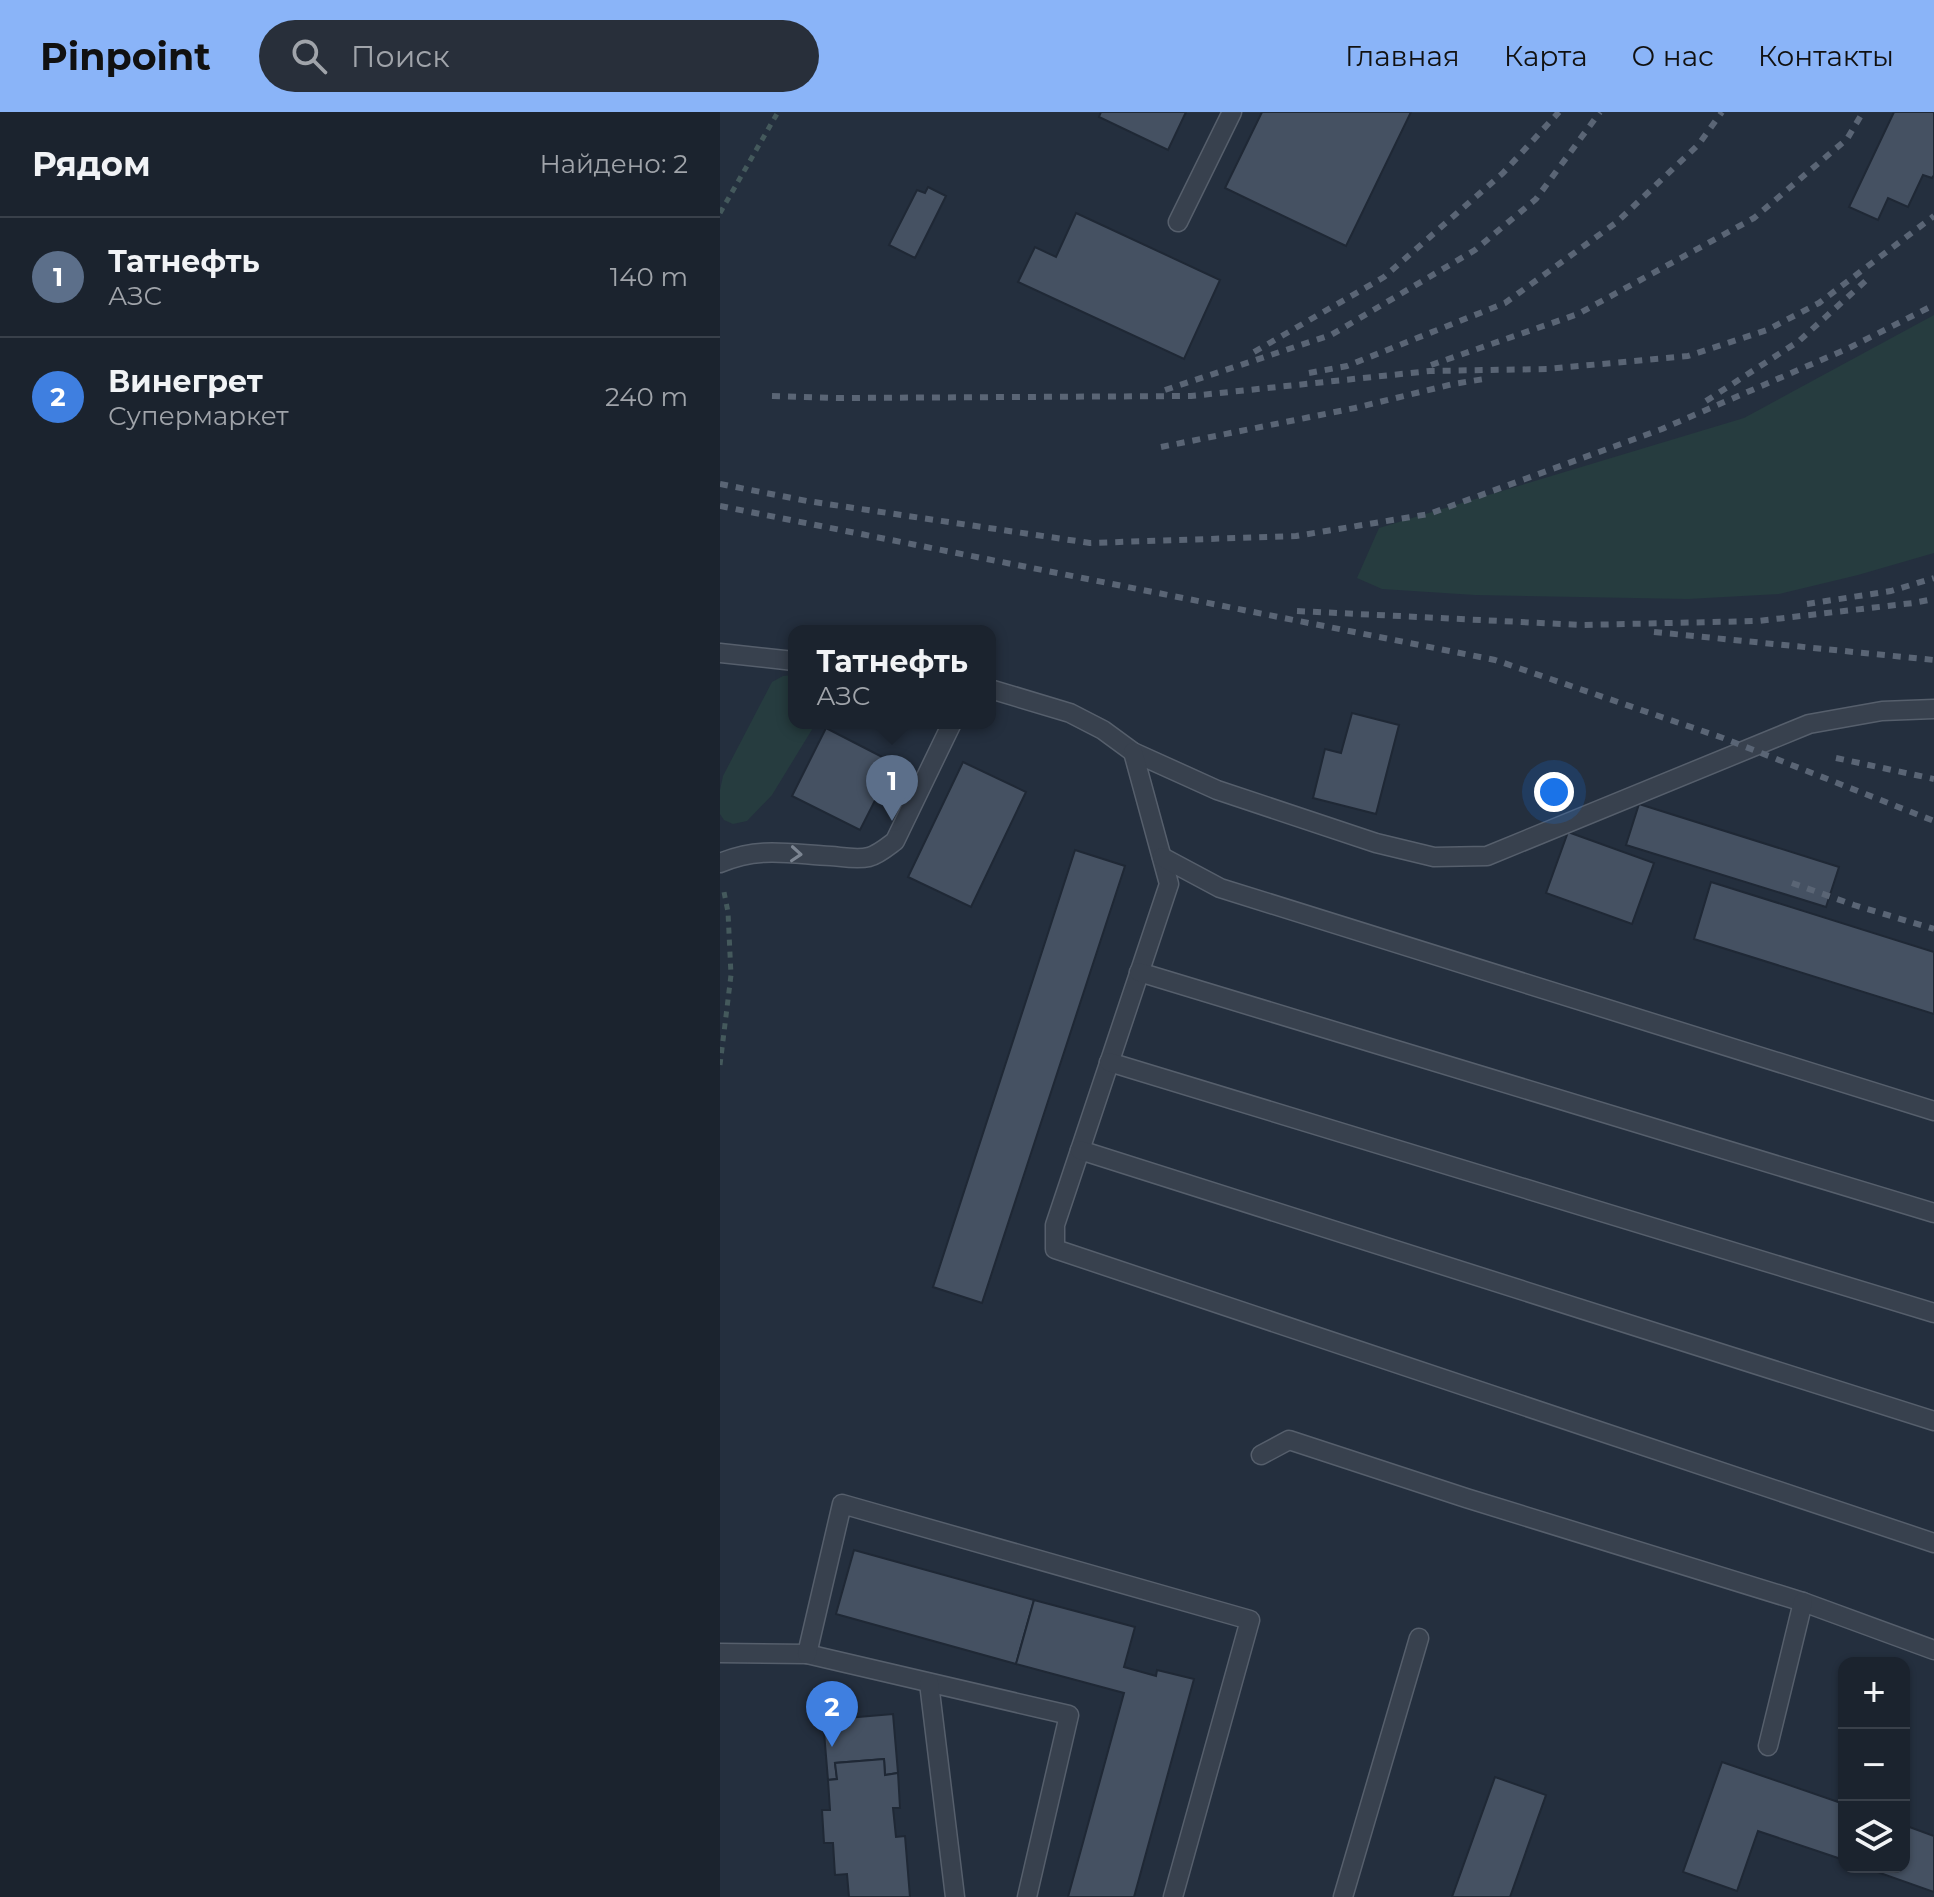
<!DOCTYPE html>
<html lang="ru">
<meta charset="utf-8">
<style>
body{margin:0;font-family:Montserrat,sans-serif;background:#282f3a;color:#f1f3f6}
.controls{position:absolute;right:24px;bottom:24px;display:grid;overflow:hidden;border-radius:16px;box-shadow:0 2px 6px #0004}
.controls button{width:72px;height:72px;display:grid;place-items:center;padding:0;border:0;border-bottom:2px solid #39404a;background:#1b232e;color:#f1f3f6;font:40px sans-serif}
.you{position:absolute;left:834px;top:680px;width:28px;height:28px;margin:-20px;border:6px solid #fff;border-radius:50%;background:#1a73e8;box-shadow:0 0 0 12px #1a73e833}
.badge{display:grid;place-items:center;width:52px;height:52px;border-radius:50%;background:#8ab4f8;color:#fff;font-size:26px;font-weight:700}
.pin{position:absolute;translate:-50% -66px;filter:drop-shadow(0 2px 4px #0008)}
.pin::after{content:'';position:absolute;top:42px;width:28px;height:24px;background:inherit;clip-path:polygon(0 0,100% 0,50% 100%)}
.popup{position:absolute;left:68px;top:513px;width:208px;height:104px;box-sizing:border-box;display:grid;place-content:center;border-radius:16px;background:#1b232e;filter:drop-shadow(0 2px 6px #0005);font-size:26px;white-space:nowrap;color:#a0a4aa}
.popup b{font-size:30px;color:#f1f3f6}
.popup::after{content:'';position:absolute;left:50%;top:100%;margin-left:-16px;border:16px solid transparent;border-top-color:#1b232e}
.list{margin:0;padding:0;list-style:none}
h2{display:flex;justify-content:space-between;align-items:center;height:104px;margin:0;padding:0 32px;font-size:34px}
h2 small{font-size:26px;font-weight:400;color:#a0a4aa}
.list li{display:grid;grid-template-columns:52px 1fr auto;gap:24px;align-items:center;box-sizing:border-box;height:120px;padding:0 32px;border-top:2px solid #39404a}
.list b{display:block;font-size:30px;white-space:nowrap}
.list p{margin:0;font-size:26px;white-space:nowrap;color:#a0a4aa}
.list em{font-size:26px;font-style:normal;color:#a0a4aa}
.icon{flex:none;width:44px;height:44px;fill:none;stroke:currentColor;stroke-width:2;stroke-linecap:round;stroke-linejoin:round}
.map{position:relative;flex:none;width:1214px;height:1785px;overflow:hidden}
header{display:flex;align-items:center;gap:48px;box-sizing:border-box;height:112px;padding:0 40px;background:#8ab4f8;color:#111}
header strong{font-size:38px}
nav{display:flex;gap:44px;margin-inline-start:auto;font-size:28px}
.search{width:560px;height:72px;background:#282f3a;display:flex;align-items:center;gap:20px;box-sizing:border-box;padding:0 28px;border-radius:44px;color:#a0a4aa;font-size:30px}
main{display:flex}
aside{flex:1;background:#1b232e}
.map>svg:first-child{display:block}
</style>
<header>
<strong>Pinpoint</strong>
<div class="search"><svg class="icon" aria-label="search" viewBox="0 0 24 24"><circle cx="10" cy="10" r="6"/><path d="M15 15l6 6"/></svg>Поиск</div>
<nav><a>Главная</a><a>Карта</a><a>О нас</a><a>Контакты</a></nav>
</header>
<main>
<aside>
<h2>Рядом<small>Найдено: 2</small></h2>
<ul class="list">
<li><span class="badge" style="background:#5c6f8a">1</span><div><b>Татнефть</b><p>АЗС</p></div><em>140 m</em></li>
<li><span class="badge" style="background:#3f7fe0">2</span><div><b>Винегрет</b><p>Супермаркет</p></div><em>240 m</em></li>
</ul>
</aside>
<div class="map">
<svg width="1214" height="1785" viewBox="0 0 1214 1785">
<rect width="100%" height="100%" fill="#242f3e"/>
<!-- green -->
<g fill="#263c3f">
<path d="M1214 203V441L1138 463 1059 482 968 487 755 483 662 477 637 466 659 416 1024 306Z"/>
<path d="M74 563V611H96L52 683 27 709 13 712 4 708 0 702V678L3 664 52 570 63 564Z"/>
</g>
<!-- building -->
<g fill="#455162" stroke="#1f2835" stroke-width="2">
<path d="M381 0H466L448 38 379 5Z"/>
<path d="M542 0H691L626 134 505 76Z"/>
<path d="M1174 0H1214V63L1212 66 1203 63 1188 95 1168 86 1158 108 1129 95Z"/>
<path d="M208 75 226 84 195 146 169 133 197 78 205 81Z"/>
<path d="M356 101 500 168 464 247 298 170 315 135 336 145Z"/>
<path d="M632 601 679 613 656 702 593 686 605 637 621 641Z"/>
<path d="M106 616 174 651 140 718 72 684Z"/>
<path d="M243 650 306 680 251 795 188 765Z"/>
<path d="M919 692 1119 755 1106 795 906 733Z"/>
<path d="M848 720 934 751 912 812 826 781Z"/>
<path d="M355 738 405 754 262 1191 213 1175Z"/>
<path d="M991 770 1214 840V902L974 827Z"/>
<path d="M134 1438 314 1488 296 1552 116 1502Z"/>
<path d="M314 1488 415 1515 404 1555 436 1564 437 1558 474 1567 414 1785H348L404 1581 296 1552Z"/>
<path d="M173 1602 178 1661 165 1663 164 1647 115 1651 117 1667 108 1668 103 1608Z"/>
<path d="M164 1647 165 1663 178 1661 180 1696H173L176 1725 185 1724 190 1785H129L127 1762 115 1763 113 1731H104L102 1698H110L108 1668 117 1667 115 1651Z"/>
<path d="M1002 1650 1124 1692V1748L1038 1719 1017 1779 963 1760Z"/>
<path d="M775 1665 826 1683 790 1785H732Z"/>
<path d="M1184 1713 1214 1724V1780L1143 1755H1184Z"/>
</g>
<g fill="none" stroke-linecap="round" stroke-linejoin="round">
<!-- service casing -->
<g stroke="#565f6c" stroke-width="21">
<g id="service">
<path d="M458 110 512 0"/>
<path d="M0 541 74 549"/>
<path d="M270 577 350 601 383 618 413 640 497 678 656 731 714 745 767 744 1089 612 1162 599 1214 597"/>
<path d="M413 640 449 772 335 1113V1137L1214 1431"/>
<path d="M442 745 500 776 1214 999"/>
<path d="M0 751C40 734 70 742 111 744 123 745 137 748 149 745 159 742 167 735 175 729L232 611"/>
<path d="M419 860 1214 1101"/>
<path d="M389 950 1214 1201"/>
<path d="M360 1038 1214 1309"/>
<path d="M541 1343 569 1328 746 1386 1083 1490 1214 1538"/>
<path d="M0 1541 87 1542 349 1603 307 1785"/>
<path d="M87 1542 122 1392 530 1508 453 1785"/>
<path d="M209 1571 235 1785"/>
<path d="M1048 1634 1083 1490"/>
<path d="M623 1785 699 1526"/>
</g>
</g>
<!-- path -->
<g stroke="#44595c" stroke-width="5" stroke-dasharray="6 6" stroke-linecap="butt">
<path d="M0 101 58 0"/>
<path d="M0 953 11 863 8 800 3 775"/>
</g>
<!-- service -->
<use href="#service" stroke="#38414e" stroke-width="18"/>
<!-- rail -->
<g stroke="#5a6575" stroke-width="6" stroke-dasharray="8 8" stroke-linecap="butt">
<path d="M534 240 664 165 783 61 839 0"/>
<path d="M711 253 858 202 1034 106 1127 27 1143 0"/>
<path d="M589 261 627 254 785 191 897 110 979 32 1002 0"/>
<path d="M445 278 611 223 755 138 816 87 880 0"/>
<path d="M52 284 120 286 471 284 710 259 827 257 968 244 1047 218 1099 191 1214 104"/>
<path d="M986 289 1079 229 1151 164"/>
<path d="M441 335 635 296 733 272 764 267"/>
<path d="M0 372 87 389 370 431 576 424 709 402 942 317 1129 236 1214 193"/>
<path d="M0 394 775 548 1003 626 1214 709"/>
<path d="M1087 492 1171 479 1214 466"/>
<path d="M577 499 862 513 1038 509 1193 491 1214 487"/>
<path d="M934 520 1214 548"/>
<path d="M1116 646 1214 667"/>
<path d="M1072 771 1134 793 1214 817"/>
</g>
</g>
<!-- one-way arrows -->
<defs><path id="oneway-chevron" d="M-2-3.5L2.5 0L-2 3.5" fill="none" stroke-width="1.6" stroke-linecap="round" stroke-linejoin="round" transform="scale(2)"/></defs>
<use stroke="#7c8592" href="#oneway-chevron" transform="translate(76 742) rotate(4)"/>
</svg>
<div class="controls">
<button>+</button>
<button>−</button>
<button><svg class="icon" aria-label="layers" viewBox="0 0 24 24"><path d="M12 4l9 5-9 5-9-5zM3 14l9 5 9-5"/></svg></button>
</div>
<div class="you"></div>
<div class="pin badge" style="left:172px;top:709px;background:#5c6f8a">1</div>
<div class="popup"><b>Татнефть</b>АЗС</div>
<div class="pin badge" style="left:112px;top:1635px;background:#3f7fe0">2</div>
</div>
</main>
